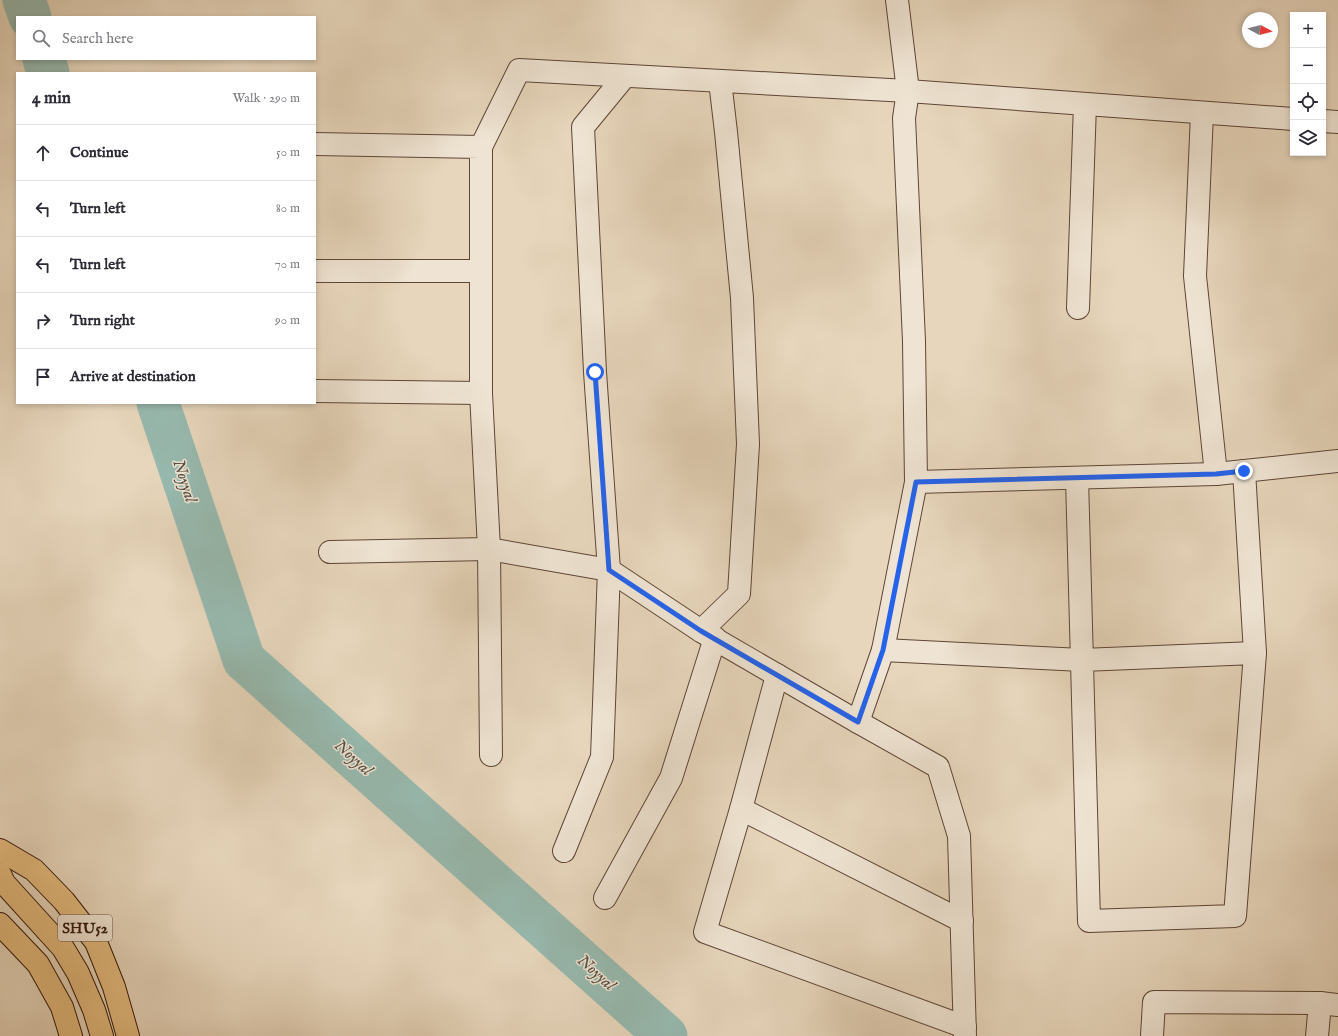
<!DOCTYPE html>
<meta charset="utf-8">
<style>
body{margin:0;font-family:"IM FELL English",serif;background:#f2f2f3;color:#2b2b33}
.controls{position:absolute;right:12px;top:12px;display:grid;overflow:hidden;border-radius:0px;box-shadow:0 2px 6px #0003}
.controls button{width:36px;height:36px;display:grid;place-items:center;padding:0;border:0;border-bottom:1px solid #e1e1e2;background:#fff;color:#2b2b33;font:20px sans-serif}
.compass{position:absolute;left:1242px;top:12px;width:36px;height:36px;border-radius:50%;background:#fff;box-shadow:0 2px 6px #0003;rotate:97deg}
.stop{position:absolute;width:12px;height:12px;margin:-9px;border:3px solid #2563eb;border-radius:50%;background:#fff}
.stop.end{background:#2563eb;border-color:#fff;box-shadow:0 1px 4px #0008}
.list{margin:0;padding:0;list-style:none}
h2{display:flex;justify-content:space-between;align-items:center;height:52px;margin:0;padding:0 16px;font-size:17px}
h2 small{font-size:13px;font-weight:400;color:#7c7c81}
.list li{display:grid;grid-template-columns:26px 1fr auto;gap:12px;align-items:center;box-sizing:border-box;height:56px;padding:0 16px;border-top:1px solid #e1e1e2}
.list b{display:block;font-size:15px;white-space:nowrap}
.list em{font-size:13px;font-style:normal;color:#7c7c81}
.icon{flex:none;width:22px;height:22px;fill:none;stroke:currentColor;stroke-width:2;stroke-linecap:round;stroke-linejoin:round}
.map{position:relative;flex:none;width:1338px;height:1036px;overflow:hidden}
.search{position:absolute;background:#fff;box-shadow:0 2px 6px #0003;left:16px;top:16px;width:300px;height:44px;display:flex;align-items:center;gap:10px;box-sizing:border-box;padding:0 14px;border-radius:0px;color:#7c7c81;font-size:15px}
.panel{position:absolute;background:#fff;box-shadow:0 2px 6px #0003;left:16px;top:72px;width:300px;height:332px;border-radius:0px}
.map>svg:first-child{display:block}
</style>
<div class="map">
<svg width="1338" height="1036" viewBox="0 0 1338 1036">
<rect width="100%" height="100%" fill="#e7d6bc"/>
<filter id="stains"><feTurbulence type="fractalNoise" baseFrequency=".005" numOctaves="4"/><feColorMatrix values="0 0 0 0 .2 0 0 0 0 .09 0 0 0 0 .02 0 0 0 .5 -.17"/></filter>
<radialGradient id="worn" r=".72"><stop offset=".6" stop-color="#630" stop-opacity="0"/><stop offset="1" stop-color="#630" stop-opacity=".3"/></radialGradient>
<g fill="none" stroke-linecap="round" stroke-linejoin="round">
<!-- river -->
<g stroke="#97b9ae" stroke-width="43">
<path d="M24 0 30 17"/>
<path d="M44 59 48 73"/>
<path d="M158 403 244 660 666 1036"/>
</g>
<!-- minor casing -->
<g stroke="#5e4536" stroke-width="24">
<g id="minor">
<path d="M1202 113 1195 276 1216 474"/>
<path d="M1323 121 1338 122"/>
<path d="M315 144 481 147V393L489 549 491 755"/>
<path d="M481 147 519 70 908 91 1293 119"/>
<path d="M315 271H481"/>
<path d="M1078 308 1085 104"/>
<path d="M315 391 481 393"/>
<path d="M1244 471 1255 653"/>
<path d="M916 482 1216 474 1338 461"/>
<path d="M330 552 489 549 609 570 701 631 858 722 883 650 916 482 914 341 904 118 908 91 897 0"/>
<path d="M701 631 739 594 748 444 742 298 726 132 720 81"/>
<path d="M883 650 1082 660 1255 653 1235 916 1089 921 1077 478"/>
<path d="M777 675 741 809 705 932 965 1027"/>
<path d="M858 722 938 767 959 836 965 1036"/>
<path d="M741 809 962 921"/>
<path d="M564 851 602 757 609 570 595 372 583 127 625 76"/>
<path d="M605 898 671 778 715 638"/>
<path d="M1152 1036 1154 1002 1320 1003 1338 1005"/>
<path d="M1317 1036 1320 1003"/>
</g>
</g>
<!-- primary casing -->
<g stroke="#301509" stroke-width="24">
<g id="primary">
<path d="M0 850 34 870 64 901 96 942 114 987 128 1036"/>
<path d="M0 924 38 964 62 1007 71 1036"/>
</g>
</g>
<!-- trunk casing -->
<g stroke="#301509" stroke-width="24">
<path id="trunk" d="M0 874 4 883 63 948 78 973 94 1010 102 1036"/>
</g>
<!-- minor -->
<use href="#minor" stroke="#efe4d3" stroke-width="22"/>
<!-- primary -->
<use href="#primary" stroke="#e4bb7e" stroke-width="22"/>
<!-- trunk -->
<use href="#trunk" stroke="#e4bb7e" stroke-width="22"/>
</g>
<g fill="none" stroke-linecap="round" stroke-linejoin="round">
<!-- route -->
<path stroke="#2563eb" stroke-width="5" d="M595 372 609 570 701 631 858 722 883 650 916 482 1216 474 1244 471"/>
</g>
<g text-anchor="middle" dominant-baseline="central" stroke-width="3" stroke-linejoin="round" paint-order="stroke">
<!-- shield labels -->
<rect fill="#efe4d3" stroke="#695346" stroke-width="1" x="58" y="915" width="54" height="26" rx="3"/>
<g font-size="15" font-weight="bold" fill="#301509">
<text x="85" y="928">SHU52</text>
</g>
<!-- water labels -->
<g font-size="17" font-style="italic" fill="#544e43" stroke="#efe4d3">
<text transform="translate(184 481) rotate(72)">Noyyal</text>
<text transform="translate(353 758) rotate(42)">Noyyal</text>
<text transform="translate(596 973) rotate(42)">Noyyal</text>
</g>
</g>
<rect width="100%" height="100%" filter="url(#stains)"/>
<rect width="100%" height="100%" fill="url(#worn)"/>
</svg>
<div class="controls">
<button>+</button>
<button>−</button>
<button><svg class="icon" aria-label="locate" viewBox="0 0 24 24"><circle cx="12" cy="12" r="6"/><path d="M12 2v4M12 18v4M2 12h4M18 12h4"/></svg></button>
<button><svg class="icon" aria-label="layers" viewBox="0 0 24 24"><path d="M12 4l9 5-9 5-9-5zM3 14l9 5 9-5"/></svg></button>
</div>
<svg class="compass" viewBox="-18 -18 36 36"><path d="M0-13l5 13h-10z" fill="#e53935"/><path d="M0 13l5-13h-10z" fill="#7c7c81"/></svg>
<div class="stop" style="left:595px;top:372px"></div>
<div class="stop end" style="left:1244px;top:471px"></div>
<div class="search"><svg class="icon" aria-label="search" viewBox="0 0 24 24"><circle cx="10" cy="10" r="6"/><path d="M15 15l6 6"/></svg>Search here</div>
<section class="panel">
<h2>4 min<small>Walk · 290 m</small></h2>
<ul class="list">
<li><svg class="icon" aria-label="ahead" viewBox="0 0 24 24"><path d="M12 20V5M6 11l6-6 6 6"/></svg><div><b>Continue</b></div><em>50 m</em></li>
<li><svg class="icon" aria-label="left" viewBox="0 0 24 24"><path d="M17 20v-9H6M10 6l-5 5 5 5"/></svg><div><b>Turn left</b></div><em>80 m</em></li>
<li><svg class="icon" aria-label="left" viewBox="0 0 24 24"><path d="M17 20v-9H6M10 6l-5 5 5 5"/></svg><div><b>Turn left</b></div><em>70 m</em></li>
<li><svg class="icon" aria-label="right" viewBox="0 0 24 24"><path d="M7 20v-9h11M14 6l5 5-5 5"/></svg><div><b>Turn right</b></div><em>90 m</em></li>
<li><svg class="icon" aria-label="arrive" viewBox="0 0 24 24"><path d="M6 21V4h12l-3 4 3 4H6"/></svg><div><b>Arrive at destination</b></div></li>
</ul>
</section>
</div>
